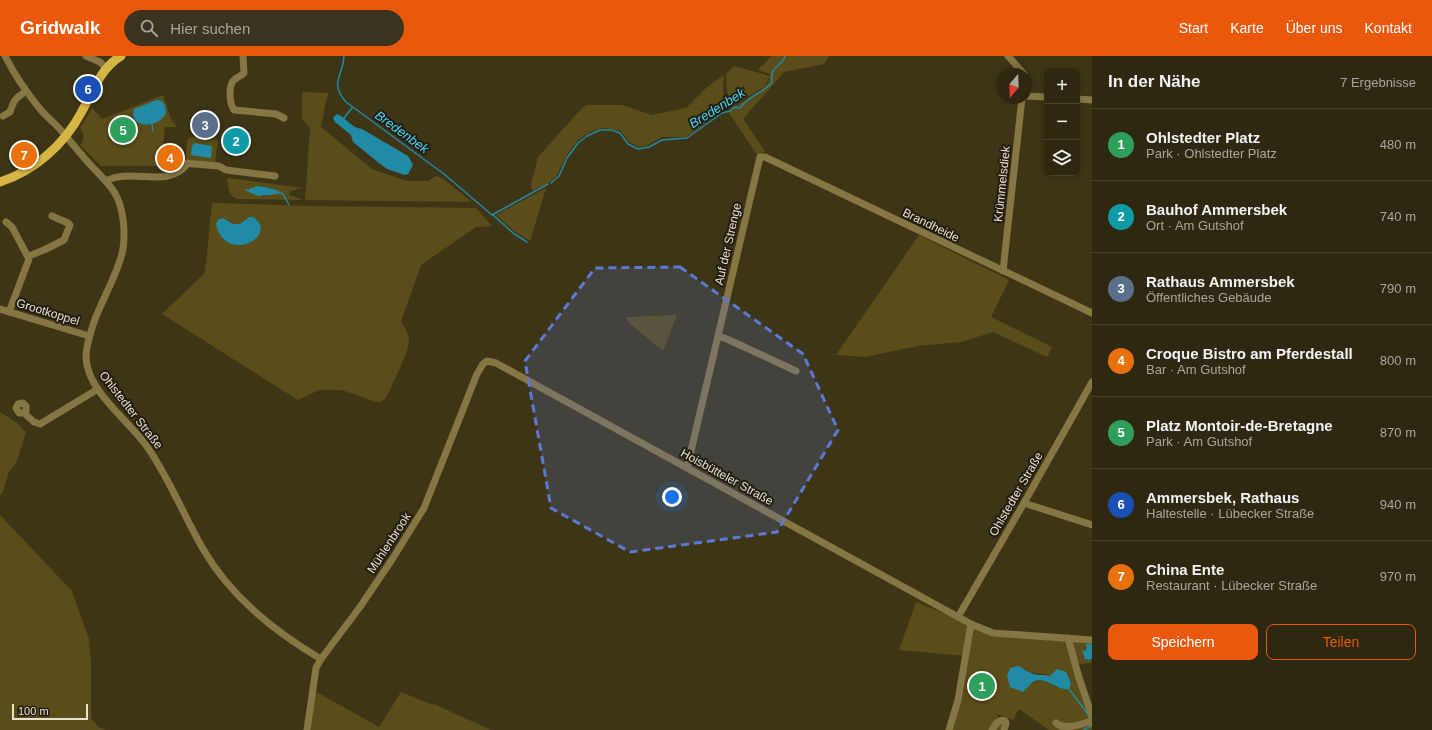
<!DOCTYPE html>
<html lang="de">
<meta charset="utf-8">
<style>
body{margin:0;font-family:Arial,sans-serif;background:#3a341e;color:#f1f3f6}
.controls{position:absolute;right:12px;top:12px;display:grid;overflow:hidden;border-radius:8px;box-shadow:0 2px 6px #0003}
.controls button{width:36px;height:36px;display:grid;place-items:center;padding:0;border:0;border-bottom:1px solid #494430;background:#2e2810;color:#f1f3f6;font:20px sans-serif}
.compass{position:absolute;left:996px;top:12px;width:36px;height:36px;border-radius:50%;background:#2e2810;box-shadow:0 2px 6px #0003;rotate:199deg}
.scale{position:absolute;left:12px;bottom:10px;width:76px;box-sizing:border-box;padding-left:4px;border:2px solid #e7e2d0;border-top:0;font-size:11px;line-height:14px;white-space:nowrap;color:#e7e2d0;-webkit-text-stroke:3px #211d10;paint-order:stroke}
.you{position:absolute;left:672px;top:441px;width:14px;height:14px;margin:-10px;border:3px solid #fff;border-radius:50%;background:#1a73e8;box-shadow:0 0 0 6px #1a73e833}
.badge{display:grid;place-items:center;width:26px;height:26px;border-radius:50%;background:#ea580c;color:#fff;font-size:13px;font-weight:700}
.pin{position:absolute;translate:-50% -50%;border:2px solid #fff;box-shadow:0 1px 4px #0006}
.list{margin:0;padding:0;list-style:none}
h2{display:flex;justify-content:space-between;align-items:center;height:52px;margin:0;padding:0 16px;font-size:17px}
h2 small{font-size:13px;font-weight:400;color:#a7a69f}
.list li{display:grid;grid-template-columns:26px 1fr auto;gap:12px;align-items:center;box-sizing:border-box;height:72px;padding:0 16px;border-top:1px solid #494430}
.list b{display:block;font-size:15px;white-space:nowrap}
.list p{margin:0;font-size:13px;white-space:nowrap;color:#a7a69f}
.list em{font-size:13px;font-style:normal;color:#a7a69f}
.actions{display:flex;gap:8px;padding:12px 16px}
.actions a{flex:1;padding:9px 0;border:1px solid #ea580c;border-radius:8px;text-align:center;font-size:14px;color:#ea580c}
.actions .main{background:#ea580c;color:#fff}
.icon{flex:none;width:22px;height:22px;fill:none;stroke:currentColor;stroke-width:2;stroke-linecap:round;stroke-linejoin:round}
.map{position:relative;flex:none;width:1092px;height:674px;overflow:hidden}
header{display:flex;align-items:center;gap:24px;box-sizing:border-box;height:56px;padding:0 20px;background:#ea580c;color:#fff}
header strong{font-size:19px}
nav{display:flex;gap:22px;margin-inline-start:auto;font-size:14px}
.search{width:280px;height:36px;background:#3a341e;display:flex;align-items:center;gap:10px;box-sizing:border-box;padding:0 14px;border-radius:22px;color:#a7a69f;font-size:15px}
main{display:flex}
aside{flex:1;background:#2e2810}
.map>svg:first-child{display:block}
</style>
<header>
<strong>Gridwalk</strong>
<div class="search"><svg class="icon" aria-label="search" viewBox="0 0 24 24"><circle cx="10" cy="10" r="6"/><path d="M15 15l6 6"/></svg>Hier suchen</div>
<nav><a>Start</a><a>Karte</a><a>Über uns</a><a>Kontakt</a></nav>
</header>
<main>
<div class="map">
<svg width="1092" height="674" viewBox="0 0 1092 674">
<rect width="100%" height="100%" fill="#3e3516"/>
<!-- green -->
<g fill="#5b4d19" fill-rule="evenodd">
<path d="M771 0H829L824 8 784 16 743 63 765 95 758 100 729 57 731 52C743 45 772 33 770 18L758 14Z"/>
<path d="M734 10 770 20 764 31 731 51 727 35 726 18Z"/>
<path d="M724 19 723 36 727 53 721 56 686 81H662L646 90 639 91 629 86 621 75 603 72 592 75 578 84 567 99 556 121 548 127 532 135 531 128 538 101 582 52 588 49H622L652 59 686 52 706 32Z"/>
<path d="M302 36 329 37 326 45 321 71 372 113 407 125H428L436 120 442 122 472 146 305 144 310 72 302 63Z"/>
<path d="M163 39 171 63 177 71H165L161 110H101L80 89C85 84 84 77 80 72L92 52 102 63Z"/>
<path d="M190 81 201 82V83L205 84V82L218 84 215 107 186 104 187 84Z"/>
<path d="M228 122 302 132 290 135 289 139 301 143V144L237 143C227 138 230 133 227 124ZM257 130 265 131 277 134C269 141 261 142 252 137Z"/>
<path d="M546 132 530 185 514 175 496 159Z"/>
<path d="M212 147 311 150 476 152 492 170 476 171 421 209 401 265C404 271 409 278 409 285 409 296 391 331 386 342L381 346H376L342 334H319L298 344 162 258 205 217ZM249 161 241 189 229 187 222 183 228 164 233 168H240Z"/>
<path d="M919 179 1009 224 991 261 1052 291 1047 301 993 276 961 286 918 290 865 301 836 299Z"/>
<path d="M677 259 663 295 628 266 626 261Z"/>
<path d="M0 356 16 366 26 376 17 405 9 416 2 438 0 439Z"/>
<path d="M0 459 72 535 89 583 91 608V662L98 671 106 674H0Z"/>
<path d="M916 546 971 568 993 580 1092 587V588H1086L1087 592 1085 595 1082 594 1089 604 1092 602 1091 607 1079 608 1092 650V674H1049L1019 653 1013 664 997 658 999 665 1002 664 1004 674H949L966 600 899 594ZM1019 610 1030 617 1045 618 1050 620 1058 632C1049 627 1039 621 1030 629Z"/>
<path d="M315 635 379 671 401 636 433 649 434 648 491 674H310Z"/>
</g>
<!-- water -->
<g fill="#218ba5">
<path d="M157 44C164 44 166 50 166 57 159 73 128 73 134 53Z"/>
<path d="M337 58C347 62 351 72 362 73L408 100 413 109 408 118 405 119 387 113 379 107 353 86 351 79 335 66 333 62Z"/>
<path d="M194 87 212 90 211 101 210 102 191 99 192 90Z"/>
<path d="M257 130 265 131 277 134 278 138 258 140 249 136V133Z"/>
<path d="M249 161H253C281 179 225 210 216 168L218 164 223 162 233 168H240Z"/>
<path d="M1085 588H1092V602L1090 604 1085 603 1082 594 1085 595 1087 592Z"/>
<path d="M1019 610C1023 612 1027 616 1031 617 1037 620 1044 618 1050 620L1057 613 1066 616 1071 627 1069 633C1057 635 1047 621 1035 625 1030 627 1027 633 1023 636L1010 631 1007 620 1010 612Z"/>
</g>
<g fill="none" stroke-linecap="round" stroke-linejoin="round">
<!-- stream -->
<g stroke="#218ba5" stroke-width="1.5">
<path d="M344 0C343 21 329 26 346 46L444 118 492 159 548 128"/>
<path d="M344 62 352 52"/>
<path d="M152 68 153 75"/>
<path d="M551 127 559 120 567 102 578 87 587 80 600 74H611L620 77 628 88 638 93 649 91 662 84 687 82 722 57 730 55 734 51 740 52C748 40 762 37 772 27 769 8 782 12 785 0"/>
<path d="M246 134 249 135"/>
<path d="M278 136 283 138 289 149"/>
<path d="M493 159 513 177 527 186"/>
<path d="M1069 633 1085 654 1090 663"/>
<path d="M1084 674 1091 670"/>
</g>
<!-- minor -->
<g stroke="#857644" stroke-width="7">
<path d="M5 0C14 18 27 37 40 53 45 59 52 65 58 71 68 82 77 94 87 105 99 119 115 131 120 149 124 162 125 180 123 193 119 216 102 243 94 266 90 278 86 289 86 302 88 337 129 364 148 392 170 424 184 460 203 493 231 541 274 575 321 603"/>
<path d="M86 0 100 6 106 12"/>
<path d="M243 0 244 17C241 20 238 21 235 23 228 28 229 47 234 54L276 58 284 62"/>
<path d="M1008 0 1024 18"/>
<path d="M1026 40 1047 41"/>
<path d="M1077 43 1092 44"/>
<path d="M3 60 10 56C14 43 16 42 26 35"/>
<path d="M182 107 219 110 226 114 275 120"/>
<path d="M106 125C131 111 169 134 188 107"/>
<path d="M6 166 12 171 29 203 9 256"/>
<path d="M29 200 46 193 64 184 70 169 68 167 52 160"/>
<path d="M1003 215 1022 42"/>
<path d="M0 253 89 280"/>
<path d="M718 280 727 283 796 315"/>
<path d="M24 357 26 355V350L23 347 18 348 16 352 19 357H24L34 366 40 368 98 333"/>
<path d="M687 412 760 101H765L1092 257"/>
<path d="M1024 447 1092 469"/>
<path d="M958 561 1024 447 1092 326"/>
<path d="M1068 582 1079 622 1092 660"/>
<path d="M1056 667C1064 674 1079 669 1088 666L1092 667"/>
<path d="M307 674 316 612 321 603 360 551 393 502 424 452 477 318 483 308 487 305 496 307 971 568 993 577 1092 584"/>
<path d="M949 674 958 644 971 568"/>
<path d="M992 674C995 669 999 662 1005 665L1006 667 1004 674"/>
</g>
<!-- major -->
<path stroke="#d5b543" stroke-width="9" d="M0 126C34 115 64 89 81 57 92 38 100 12 121 0"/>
</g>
<!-- marked area -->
<path fill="#5a7ad6" fill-opacity="0.2" stroke="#5a7ad6" stroke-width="3" stroke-dasharray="8 5" stroke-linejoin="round" d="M680 211 803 298 838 374 777 476 630 496 551 452 525 305 595 212Z"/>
<g text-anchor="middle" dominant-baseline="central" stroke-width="4" stroke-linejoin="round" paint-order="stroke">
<!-- street labels -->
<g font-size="12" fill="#e7e2d0" stroke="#211d10">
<text transform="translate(1002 128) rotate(-84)">Krümmelsdiek</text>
<text transform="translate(931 169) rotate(26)">Brandheide</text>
<text transform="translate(728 188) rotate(-77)">Auf der Strenge</text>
<text transform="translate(48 256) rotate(17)">Grootkoppel</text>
<text transform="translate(131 354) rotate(52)">Ohlstedter Straße</text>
<text transform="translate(727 421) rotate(29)">Hoisbütteler Straße</text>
<text transform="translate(1016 438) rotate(-60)">Ohlstedter Straße</text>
<text transform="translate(389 487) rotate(-57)">Mühlenbrook</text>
</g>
<!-- water labels -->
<g font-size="13" font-style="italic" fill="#47d6fa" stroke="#211d10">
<text transform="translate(717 52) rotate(-32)">Bredenbek</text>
<text transform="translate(402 76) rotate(36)">Bredenbek</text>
</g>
</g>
</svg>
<div class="controls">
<button>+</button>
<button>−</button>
<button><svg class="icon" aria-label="layers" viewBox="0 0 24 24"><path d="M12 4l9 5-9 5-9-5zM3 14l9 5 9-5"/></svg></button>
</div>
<svg class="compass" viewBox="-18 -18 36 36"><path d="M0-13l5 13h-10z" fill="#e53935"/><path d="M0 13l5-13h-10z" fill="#a7a69f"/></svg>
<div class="scale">100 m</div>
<div class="you"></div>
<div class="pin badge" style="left:982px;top:630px;background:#2e9e5b">1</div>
<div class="pin badge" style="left:236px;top:85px;background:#0f9aa8">2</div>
<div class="pin badge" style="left:205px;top:69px;background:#5c6f8a">3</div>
<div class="pin badge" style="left:170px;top:102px;background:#e8710a">4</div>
<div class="pin badge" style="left:123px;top:74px;background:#2e9e5b">5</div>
<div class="pin badge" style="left:88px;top:33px;background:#1a4fb4">6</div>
<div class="pin badge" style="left:24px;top:99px;background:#e8710a">7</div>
</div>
<aside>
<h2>In der Nähe<small>7 Ergebnisse</small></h2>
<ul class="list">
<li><span class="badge" style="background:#2e9e5b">1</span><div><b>Ohlstedter Platz</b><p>Park · Ohlstedter Platz</p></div><em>480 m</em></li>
<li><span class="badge" style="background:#0f9aa8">2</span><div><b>Bauhof Ammersbek</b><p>Ort · Am Gutshof</p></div><em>740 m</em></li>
<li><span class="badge" style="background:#5c6f8a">3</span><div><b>Rathaus Ammersbek</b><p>Öffentliches Gebäude</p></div><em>790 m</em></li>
<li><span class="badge" style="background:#e8710a">4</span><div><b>Croque Bistro am Pferdestall</b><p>Bar · Am Gutshof</p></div><em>800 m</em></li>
<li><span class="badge" style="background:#2e9e5b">5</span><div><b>Platz Montoir-de-Bretagne</b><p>Park · Am Gutshof</p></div><em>870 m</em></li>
<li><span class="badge" style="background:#1a4fb4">6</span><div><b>Ammersbek, Rathaus</b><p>Haltestelle · Lübecker Straße</p></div><em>940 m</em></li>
<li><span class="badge" style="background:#e8710a">7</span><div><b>China Ente</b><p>Restaurant · Lübecker Straße</p></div><em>970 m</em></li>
</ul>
<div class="actions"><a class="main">Speichern</a><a>Teilen</a></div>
</aside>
</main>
